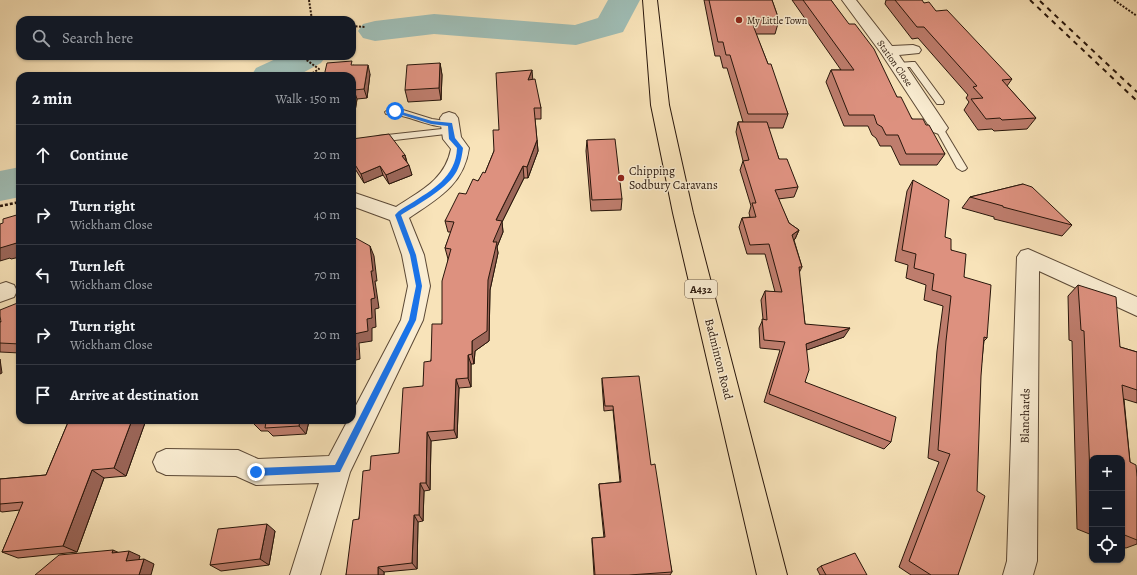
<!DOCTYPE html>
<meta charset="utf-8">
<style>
body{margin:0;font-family:Alegreya,serif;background:#242831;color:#f1f3f6}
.controls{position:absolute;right:12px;bottom:12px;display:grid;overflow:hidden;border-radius:8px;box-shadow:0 1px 3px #0004}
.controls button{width:36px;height:36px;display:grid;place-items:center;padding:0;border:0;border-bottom:1px solid #363941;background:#171b24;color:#f1f3f6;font:20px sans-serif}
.stop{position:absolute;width:12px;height:12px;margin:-9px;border:3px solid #1a73e8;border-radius:50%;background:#fff}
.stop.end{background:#1a73e8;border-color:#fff;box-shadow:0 1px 4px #0008}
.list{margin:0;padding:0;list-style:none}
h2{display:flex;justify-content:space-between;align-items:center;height:52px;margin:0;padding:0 16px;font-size:17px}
h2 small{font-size:13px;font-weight:400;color:#9ea1a6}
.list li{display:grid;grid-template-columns:26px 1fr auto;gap:12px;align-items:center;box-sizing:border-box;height:60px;padding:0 16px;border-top:1px solid #363941}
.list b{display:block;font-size:15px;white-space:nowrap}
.list p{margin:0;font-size:13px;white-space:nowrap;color:#9ea1a6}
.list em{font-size:13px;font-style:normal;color:#9ea1a6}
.icon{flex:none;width:22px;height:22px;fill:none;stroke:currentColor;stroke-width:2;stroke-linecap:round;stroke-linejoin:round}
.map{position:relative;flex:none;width:1137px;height:575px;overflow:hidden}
.search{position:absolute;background:#171b24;box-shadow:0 1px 3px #0004;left:16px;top:16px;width:340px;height:44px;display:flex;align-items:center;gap:10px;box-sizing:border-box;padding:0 14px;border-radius:12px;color:#9ea1a6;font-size:15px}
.panel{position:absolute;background:#171b24;box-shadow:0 1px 3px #0004;left:16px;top:72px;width:340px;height:352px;border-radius:12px}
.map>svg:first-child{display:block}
</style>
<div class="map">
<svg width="1137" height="575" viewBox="0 0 1137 575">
<rect width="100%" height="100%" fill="#f8e3b9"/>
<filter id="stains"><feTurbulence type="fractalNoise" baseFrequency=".005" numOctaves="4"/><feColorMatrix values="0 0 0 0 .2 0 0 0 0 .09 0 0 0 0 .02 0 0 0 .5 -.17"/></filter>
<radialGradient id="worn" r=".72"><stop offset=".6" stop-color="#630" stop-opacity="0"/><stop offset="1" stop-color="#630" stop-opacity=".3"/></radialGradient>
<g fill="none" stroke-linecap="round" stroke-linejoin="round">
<!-- river -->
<g fill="#9fbdb5" fill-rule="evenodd">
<path d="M608 0H640L623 32 576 45 434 34 375 41 363 38 358 31 363 24 375 21 434 14 575 25 598 18Z"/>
<path d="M282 56H326L321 63 297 76H251L256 68Z"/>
<path d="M20 167V197L0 201V171Z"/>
</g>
<!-- lane casing -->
<g stroke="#5c4936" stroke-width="2">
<g id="lane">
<path d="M912 62H915L943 100 944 102 943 104H937L910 67H898L894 65 898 63Z"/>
<path d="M389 109 403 110 432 119 453 122 454 124C446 133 413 118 402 116 397 115 391 115 386 114L385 112Z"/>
<path d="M939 125 943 128 967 168 965 170 962 171 957 168 935 128Z"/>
<path d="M451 128 455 131 454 133 378 142 373 139 378 136Z"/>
</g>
</g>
<!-- street casing -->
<g stroke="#5c4936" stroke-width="2">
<g id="street">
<path d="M842 0H856L892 46 913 45 919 47 921 50 919 53 899 55 948 128 945 132 939 134 933 132 881 53Z"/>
<path d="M449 112 455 114 458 118 461 137 469 148C464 185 437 199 409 218L424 255 430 286 423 320 350 472 320 575H290L319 483 256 485 236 476 166 475 157 471 153 462 157 453 166 449 238 450 258 459 329 456 348 420H352V413L401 320 408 286 402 255 390 220 352 206V192L396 207C420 191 445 180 451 149L443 139 440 118 443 114Z"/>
<path d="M1028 249 1137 297V316L1039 271 1037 561 1033 575H1003L1007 561 1017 257 1021 251Z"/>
<path d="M6 282 14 285 17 291 14 297 0 302V284Z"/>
</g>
</g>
<!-- primary casing -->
<g stroke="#28160b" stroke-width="2">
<path id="primary" d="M643 0H657L669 105 693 213 787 575H757L673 213 651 105Z"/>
</g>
<!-- path-far1 -->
<g stroke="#28160b" stroke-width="2" stroke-dasharray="2 1.5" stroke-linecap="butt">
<path d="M309 0 312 20"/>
<path d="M1114 0 1137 16"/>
<path d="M352 26 365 27"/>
<path d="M301 56 319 69 308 76"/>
</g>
<!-- path -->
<path stroke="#28160b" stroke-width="2.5" stroke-dasharray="3 2" stroke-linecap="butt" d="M0 206 20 202"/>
<!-- lane -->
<use href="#lane" fill="#faedd2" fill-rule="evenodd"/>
<!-- street -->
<use href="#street" fill="#faedd2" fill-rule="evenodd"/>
<!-- primary -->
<use href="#primary" fill="#f8e3b9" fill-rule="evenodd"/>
<!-- rail -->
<g stroke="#28160b" stroke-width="2" stroke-dasharray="5 5" stroke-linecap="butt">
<path d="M1030 0 1137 101"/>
<path d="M1040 1 1137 92"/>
</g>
</g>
<!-- wall -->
<g fill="#be7d6d" stroke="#28160b">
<path d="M704 0H772L779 20 775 34H756L788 114 783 128H768L779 159 798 187 794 197 778 199 789 223 799 230 795 239 794 240 802 267 799 273 805 324 844 337 806 350 805 382 891 442 884 449 764 402 780 350 760 348 759 328 763 319 761 300 765 291 775 292 765 254H747L739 227 742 218 750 217 749 213 751 206 740 170 743 161 736 132 738 122H743L727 68H723L720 56H715Z"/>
<path d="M792 0H831L912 119 926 125 945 154 937 165H900L891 146H880L876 138 872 135 868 126H844L826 82 831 70H841Z"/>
<path d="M886 0H895L924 3 936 11 1012 79 1007 86 1036 118 1027 129 994 131 992 129 978 130 964 110 969 102 966 98 968 95 918 38 912 39 885 4Z"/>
<path d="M440 63 442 75 441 100 408 102 405 90Z"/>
<path d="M353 65 370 74 367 98 357 99 352 130Z"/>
<path d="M532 79 541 108V119H535L538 151 528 178H524L502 222 503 232 497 247 498 253 490 290 489 341 475 351 474 364H471V387L459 388 457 438 431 441 430 490 424 491 423 521 418 522 417 569 384 572V575H346L370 470 399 453 423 386 442 324 448 259 445 248 451 232H448L445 221 466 194 485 173 494 151 499 130Z"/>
<path d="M352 139 405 155 407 162 412 175 389 184 383 175 364 183 352 164Z"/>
<path d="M587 140 622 199 621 210 591 211 586 151Z"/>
<path d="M913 180 945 237 964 277 987 338 984 341 958 575H911L899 567 939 462 928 458 937 351 943 306 924 300 926 285 906 278 908 265 895 261 907 191Z"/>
<path d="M1023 184 1072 225 1062 236 994 219V217L962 208 970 197Z"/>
<path d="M1078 285 1120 347 1137 352V403L1124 399 1130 462 1137 477V544L1126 548 1122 547V458H1092V535L1077 529 1072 341 1069 340 1068 296Z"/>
<path d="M20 302V353L0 352V322Z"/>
<path d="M602 378 651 465 672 572 670 575H594L592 542V538H604L599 488V484L620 482 613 410 604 411 602 383Z"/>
<path d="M69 420H146L126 476 104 478 77 552 18 558 2 552 20 510 2 512 0 511V479L46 475Z"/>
<path d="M253 420H321L309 421 306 434 273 436 268 431H261L253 423Z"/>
<path d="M275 531 269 565 221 571 210 565Z"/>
<path d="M821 566 867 575H820L817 569Z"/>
</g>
<!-- shaded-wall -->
<g fill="#9b6659" stroke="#28160b">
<path d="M440 63 442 75 441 100 439 88Z"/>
<path d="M368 65 370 74 367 98 364 89Z"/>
<path d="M532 70 533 82 528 80Z"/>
<path d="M354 90 357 99 352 130V103Z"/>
<path d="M537 140 538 151 528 178 527 167Z"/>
<path d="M405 155 407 164 402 156Z"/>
<path d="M409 165 412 175 389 184 386 175Z"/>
<path d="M380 166 383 175 364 183 361 174Z"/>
<path d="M523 166 524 178 502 222 503 232 497 247 498 253 490 290 489 341 475 351 474 364 472 354V341L493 242 496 220Z"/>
<path d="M799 230 795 239 788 244 792 235Z"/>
<path d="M20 242V257L11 259 10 258 0 261V247Z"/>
<path d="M370 246 374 256 377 281H375L379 308 375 309 376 327 372 328V341L359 343 360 359 352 361V351L354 334 367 319 371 299Z"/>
<path d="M850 328 844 337 801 352 806 344Z"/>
<path d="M468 355 471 364V387L468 378Z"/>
<path d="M0 359 2 373 0 374Z"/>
<path d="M456 379 459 388 457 438 454 430Z"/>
<path d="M132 420H146L126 476 114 468Z"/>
<path d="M300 420H308L309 421 306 434 299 426Z"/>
<path d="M427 432 431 441 430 490 426 483Z"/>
<path d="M92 470 104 478 77 552 63 546Z"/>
<path d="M420 483 424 491 423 521 419 515Z"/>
<path d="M414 515 418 522 417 569 412 563Z"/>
<path d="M267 524 275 531 269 565 260 559Z"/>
<path d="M113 550 124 555 112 553Z"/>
<path d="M129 551 140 556 137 566 126 561Z"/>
<path d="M144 559 154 564 151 575H139Z"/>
<path d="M378 567 384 572V575H378Z"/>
</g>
<!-- building -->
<g fill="#dd917f" stroke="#28160b">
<path d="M709 0H772L779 20H751L768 64H771L788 114H748L730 55H726L723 42H718Z"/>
<path d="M803 0H831L849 24H855L874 49 897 97H901L912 119H923L926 125H929L945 154H906L898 135H886L882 127 877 124 874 115H849L831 70H854Z"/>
<path d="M895 0H922L924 3 929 2 936 11 947 10 1012 79 1002 80 1036 118 1002 120 1000 118 986 119 971 99 983 98 973 87 977 86 924 27H917Z"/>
<path d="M352 61 351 65H368L364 89 354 90 352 103V76H324L327 63Z"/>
<path d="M440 63 439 88 405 90 407 65Z"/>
<path d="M532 70 528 80 535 79 541 108H534L537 140 527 167 523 166 496 220 502 221 493 242H497L488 280 487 331 472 341V354L468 355V378L456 379 454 430 427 432 426 483H420L419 515H414L412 563 378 567V575H346L353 520 359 519 363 471 370 470 371 456 399 453 403 388 423 386 424 362 431 361 432 324H442V281L451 249 445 248 454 222 445 221 459 193 466 194 473 179 478 181 483 172 485 173 494 151 493 130H499L496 73Z"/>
<path d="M738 122H767L779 159H787L798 187 775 190 789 223 799 230 792 235 802 267H799L805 324 850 328 806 344 809 370 805 382 896 417 891 442 769 394 785 342 764 340 762 319 767 320 765 291 782 292 769 244 750 245 742 218 756 217 752 203H756L743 161 749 160Z"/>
<path d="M389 134 405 155 402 156 409 165 386 175 380 166 361 174 352 160V139Z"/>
<path d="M615 139 622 199 592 200 587 140Z"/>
<path d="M913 180 949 200 945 237 951 239V250L966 254 964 277 991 285 987 338 984 337 981 376 977 491 985 496 958 575H931L909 561 950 454 938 450 946 341 951 296 932 290 934 274 914 268 916 254 902 250Z"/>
<path d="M1023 184 1032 187 1072 225 1003 207V206L970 197Z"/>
<path d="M20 214V242L0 248V224L3 223V219Z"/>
<path d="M352 236 370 246 373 271H371L375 298 371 299 372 318 367 319 368 331 354 334 356 350 352 351Z"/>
<path d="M1078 285 1116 297 1120 347 1137 352V390L1122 385 1130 462 1136 465 1137 477V540L1122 534V458H1092V522L1084 331 1081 330Z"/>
<path d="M20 302V344L0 343V322H1L0 316V310Z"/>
<path d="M639 376 651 465 655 464 672 572 629 575H595L592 538 605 537 599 484 621 482 613 406H605L602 378Z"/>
<path d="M69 420H132L114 468 92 470 63 546 2 552 23 502 0 504V479L46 475Z"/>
<path d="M253 420H300L299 426 265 428 266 422 253 423Z"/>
<path d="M267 524 260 559 210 565 218 529Z"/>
<path d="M113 550 112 553 129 551 126 561 144 559 139 575H35L59 555Z"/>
<path d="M855 553 867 575H826L821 566Z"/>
</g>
<!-- route -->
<path fill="#1a73e8" d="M395 110 432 121 452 123 455 138 463 148C462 156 460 167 455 174 445 190 417 205 401 215L416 255 422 286 416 320 340 472 256 476 252 472 256 468 335 465 409 320 416 286 410 255 395 215C399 210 405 207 410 204 432 190 456 177 457 148L449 139 448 126 431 124 393 112V111Z"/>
<!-- markers -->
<g fill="#8f2418" stroke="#faedd2" stroke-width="1.5">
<circle cx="739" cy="20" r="4"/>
<circle cx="621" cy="178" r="4"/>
</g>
<g text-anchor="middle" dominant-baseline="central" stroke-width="3" stroke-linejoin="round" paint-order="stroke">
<!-- far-poi labels -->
<g font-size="10" fill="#28160b" stroke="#faedd2" text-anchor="start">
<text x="747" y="20">My Little Town</text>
</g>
<!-- far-street labels -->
<g font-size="10" fill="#28160b" stroke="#faedd2">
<text transform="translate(895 63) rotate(55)">Station Close</text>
</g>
<!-- shield labels -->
<rect fill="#faedd2" stroke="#675647" stroke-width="1" x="685" y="280" width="32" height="18" rx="3"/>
<g font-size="11" font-weight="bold" fill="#28160b">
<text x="701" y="289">A432</text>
</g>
<!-- poi labels -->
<g font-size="12" fill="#28160b" stroke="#faedd2" text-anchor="start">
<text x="629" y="171">Chipping<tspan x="629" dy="14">Sodbury Caravans</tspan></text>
</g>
<!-- street labels -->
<g font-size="12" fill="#28160b" stroke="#faedd2">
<text transform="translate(719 359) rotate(76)">Badminton Road</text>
<text transform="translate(1025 416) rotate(-89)">Blanchards</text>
</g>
</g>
<rect width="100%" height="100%" filter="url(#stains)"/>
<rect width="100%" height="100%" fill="url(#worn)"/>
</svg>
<div class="controls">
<button>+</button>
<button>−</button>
<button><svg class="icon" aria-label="locate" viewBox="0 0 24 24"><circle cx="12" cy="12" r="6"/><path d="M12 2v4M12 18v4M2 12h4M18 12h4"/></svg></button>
</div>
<div class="stop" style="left:395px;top:111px"></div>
<div class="stop end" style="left:256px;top:472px"></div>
<div class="search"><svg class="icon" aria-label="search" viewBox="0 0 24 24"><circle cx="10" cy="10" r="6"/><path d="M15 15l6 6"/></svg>Search here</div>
<section class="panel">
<h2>2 min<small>Walk · 150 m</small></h2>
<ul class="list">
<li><svg class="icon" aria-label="ahead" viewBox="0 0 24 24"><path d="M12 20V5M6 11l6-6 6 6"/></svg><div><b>Continue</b></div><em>20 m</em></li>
<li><svg class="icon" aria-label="right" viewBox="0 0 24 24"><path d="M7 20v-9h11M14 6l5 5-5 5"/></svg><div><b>Turn right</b><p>Wickham Close</p></div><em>40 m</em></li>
<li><svg class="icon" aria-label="left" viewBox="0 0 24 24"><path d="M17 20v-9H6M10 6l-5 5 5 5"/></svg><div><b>Turn left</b><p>Wickham Close</p></div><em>70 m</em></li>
<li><svg class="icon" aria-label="right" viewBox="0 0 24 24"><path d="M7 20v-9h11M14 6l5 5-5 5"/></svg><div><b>Turn right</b><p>Wickham Close</p></div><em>20 m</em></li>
<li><svg class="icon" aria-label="arrive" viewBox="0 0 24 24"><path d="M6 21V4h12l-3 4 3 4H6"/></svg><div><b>Arrive at destination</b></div></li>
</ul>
</section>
</div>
